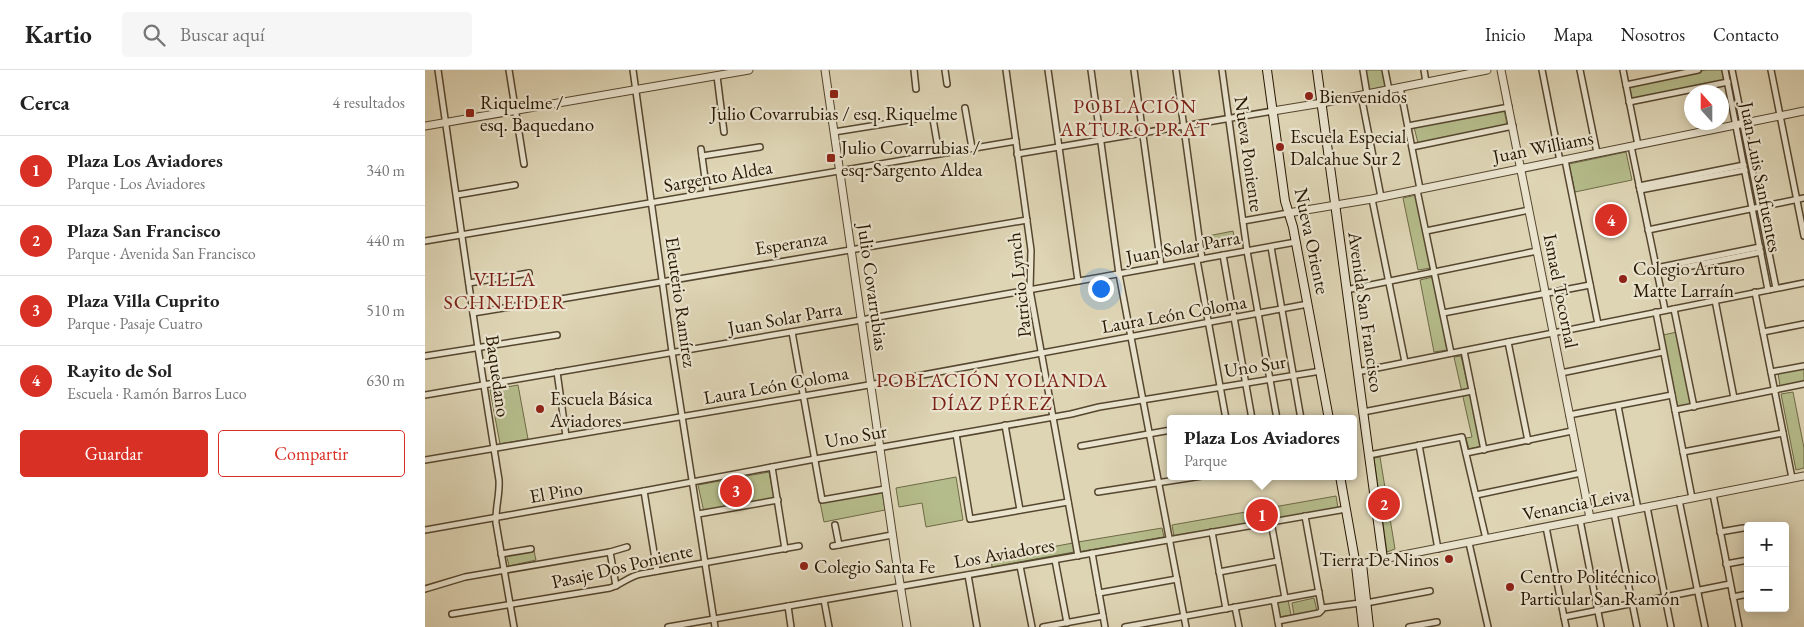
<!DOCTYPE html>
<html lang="es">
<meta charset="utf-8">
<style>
body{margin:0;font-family:"EB Garamond",serif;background:#f6f6f6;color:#222}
.controls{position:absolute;right:15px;bottom:15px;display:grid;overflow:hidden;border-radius:5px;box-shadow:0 2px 12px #0003}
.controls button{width:45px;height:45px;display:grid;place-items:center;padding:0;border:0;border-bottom:1px solid #e0e0e0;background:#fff;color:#222;font:25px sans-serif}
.compass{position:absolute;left:1259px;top:15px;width:45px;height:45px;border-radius:50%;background:#fff;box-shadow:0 2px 12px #0003;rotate:339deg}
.you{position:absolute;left:675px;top:218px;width:18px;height:18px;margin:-12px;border:4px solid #fff;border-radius:50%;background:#1a73e8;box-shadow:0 0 0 8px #1a73e833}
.badge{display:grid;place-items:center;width:32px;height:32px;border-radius:50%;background:#d93025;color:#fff;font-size:16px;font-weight:700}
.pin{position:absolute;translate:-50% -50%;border:2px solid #fff;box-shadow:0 1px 5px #0006}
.popup{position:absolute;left:742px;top:345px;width:190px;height:65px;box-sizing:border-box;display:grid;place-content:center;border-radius:5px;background:#fff;filter:drop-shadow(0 1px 4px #0005);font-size:16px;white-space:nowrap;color:#767676}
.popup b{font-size:19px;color:#222}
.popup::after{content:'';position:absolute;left:50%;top:100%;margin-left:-10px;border:10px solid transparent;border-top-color:#fff}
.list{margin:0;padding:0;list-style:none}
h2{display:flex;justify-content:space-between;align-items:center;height:65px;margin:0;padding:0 20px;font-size:21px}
h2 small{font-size:16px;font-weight:400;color:#767676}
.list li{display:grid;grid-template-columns:32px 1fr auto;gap:15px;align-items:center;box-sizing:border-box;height:70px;padding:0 20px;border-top:1px solid #e0e0e0}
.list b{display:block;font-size:19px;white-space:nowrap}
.list p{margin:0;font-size:16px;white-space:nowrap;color:#767676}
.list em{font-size:16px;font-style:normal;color:#767676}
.actions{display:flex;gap:10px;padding:15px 20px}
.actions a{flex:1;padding:11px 0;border:1px solid #d93025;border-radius:5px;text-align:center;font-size:18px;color:#d93025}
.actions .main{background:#d93025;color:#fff}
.icon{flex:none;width:28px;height:28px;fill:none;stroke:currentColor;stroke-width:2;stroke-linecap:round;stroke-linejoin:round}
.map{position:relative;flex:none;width:1379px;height:557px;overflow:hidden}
header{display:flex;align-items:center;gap:30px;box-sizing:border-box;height:70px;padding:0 25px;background:#fff;border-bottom:1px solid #e0e0e0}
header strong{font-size:24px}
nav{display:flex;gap:28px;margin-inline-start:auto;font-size:18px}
.search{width:350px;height:45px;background:#f6f6f6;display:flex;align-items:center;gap:12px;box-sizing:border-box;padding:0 18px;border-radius:5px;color:#767676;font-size:19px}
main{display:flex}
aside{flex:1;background:#fff}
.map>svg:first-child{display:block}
</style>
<header>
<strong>Kartio</strong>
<div class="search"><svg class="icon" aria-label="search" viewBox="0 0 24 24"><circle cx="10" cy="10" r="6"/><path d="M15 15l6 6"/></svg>Buscar aquí</div>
<nav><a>Inicio</a><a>Mapa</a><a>Nosotros</a><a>Contacto</a></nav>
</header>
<main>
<aside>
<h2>Cerca<small>4 resultados</small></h2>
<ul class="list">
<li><span class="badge">1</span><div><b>Plaza Los Aviadores</b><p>Parque · Los Aviadores</p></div><em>340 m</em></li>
<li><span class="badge">2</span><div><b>Plaza San Francisco</b><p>Parque · Avenida San Francisco</p></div><em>440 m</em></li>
<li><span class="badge">3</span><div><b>Plaza Villa Cuprito</b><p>Parque · Pasaje Cuatro</p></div><em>510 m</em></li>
<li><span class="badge">4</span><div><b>Rayito de Sol</b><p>Escuela · Ramón Barros Luco</p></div><em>630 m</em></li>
</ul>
<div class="actions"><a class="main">Guardar</a><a>Compartir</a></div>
</aside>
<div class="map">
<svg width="1379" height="557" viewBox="0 0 1379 557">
<rect width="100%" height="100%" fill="#ded5b5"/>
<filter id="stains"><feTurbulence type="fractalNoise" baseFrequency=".004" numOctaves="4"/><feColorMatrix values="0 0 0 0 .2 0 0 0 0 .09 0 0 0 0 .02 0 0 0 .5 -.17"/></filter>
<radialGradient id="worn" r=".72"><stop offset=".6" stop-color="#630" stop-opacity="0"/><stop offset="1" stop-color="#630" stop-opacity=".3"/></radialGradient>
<!-- green -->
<g fill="#b5bc8b" stroke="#6e6a46">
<path d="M940 0H957L961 16 944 20Z"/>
<path d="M1281 0H1297L1299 11 1206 29 1203 16Z"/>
<path d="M1079 40 1082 55 993 73 989 57Z"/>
<path d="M1201 82 1207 110 1150 122 1144 94Z"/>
<path d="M991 125 1006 198 993 200 978 128Z"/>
<path d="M808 161 811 174 786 179 783 166Z"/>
<path d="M1008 207 1022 280 1009 282 995 210Z"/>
<path d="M1252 262 1266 334 1252 337 1238 265Z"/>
<path d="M1036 286 1057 376 1044 379 1041 368 1047 367 1029 287Z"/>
<path d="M1379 298V311L1355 316 1353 303Z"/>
<path d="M93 315 103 369 75 374 65 320Z"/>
<path d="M1368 322 1379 378V398L1371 400 1356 324Z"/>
<path d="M955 387 970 479 962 482 949 388Z"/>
<path d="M344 402 349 427 340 431 279 442 273 415Z"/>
<path d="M531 407 538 450 501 457 497 433 474 437 471 418Z"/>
<path d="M457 421 460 440 399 452 395 432Z"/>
<path d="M911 426 913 438 749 466 747 455Z"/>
<path d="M737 458 739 467 654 482 653 472Z"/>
<path d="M648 473 649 482 567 497 566 488Z"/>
<path d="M109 481 111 490 84 496 81 484Z"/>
<path d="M889 528 892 541 869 545 867 533Z"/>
<path d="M863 530 866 545 855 547 852 532Z"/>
</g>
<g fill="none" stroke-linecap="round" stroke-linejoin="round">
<!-- minor casing -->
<g stroke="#55462f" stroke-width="8">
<g id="minor">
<path d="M13 0 53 278 74 410C75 425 70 439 71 453L89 557"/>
<path d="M84 0 99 94"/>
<path d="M208 0 247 282 290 557"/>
<path d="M489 0 491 19"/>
<path d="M520 0 522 14"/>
<path d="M581 0 606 180 605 220 653 486"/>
<path d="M623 0 653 211"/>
<path d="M666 0 694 204 761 557"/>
<path d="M709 0 736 196"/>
<path d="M751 0 777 189"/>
<path d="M797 0 822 181 852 349"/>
<path d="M938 0 942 24"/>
<path d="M960 0 964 20"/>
<path d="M999 0 1001 12"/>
<path d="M1117 0 1135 91"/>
<path d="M1155 0 1172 83"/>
<path d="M1198 0 1213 75"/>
<path d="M1300 0 1343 220"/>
<path d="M1307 0 1351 218"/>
<path d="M1346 0 1379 166"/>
<path d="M292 6 299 62"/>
<path d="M1201 15 1273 0"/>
<path d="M975 17 995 119"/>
<path d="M936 25 956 127"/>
<path d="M1204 32 1303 12"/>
<path d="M540 38 547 78"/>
<path d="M507 43 514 84"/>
<path d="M983 56 1084 37"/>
<path d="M409 62 490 49"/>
<path d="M1206 76 1240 240"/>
<path d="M987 77 1088 56"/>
<path d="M276 79 282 123"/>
<path d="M592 84 848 41"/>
<path d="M277 86 335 77"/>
<path d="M1140 90 1173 254"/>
<path d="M1214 116 1319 95"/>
<path d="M992 120 1026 283"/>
<path d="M1215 120 1320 100"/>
<path d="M32 125 90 115"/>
<path d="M947 129 980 292"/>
<path d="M818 151 863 143"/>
<path d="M1223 160 1379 128"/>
<path d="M1001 161 1104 140"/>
<path d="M0 171 591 71"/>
<path d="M846 177 876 349"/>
<path d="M798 185 827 349"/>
<path d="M772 190 801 349"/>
<path d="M1231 198 1335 177"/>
<path d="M1232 203 1336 182"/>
<path d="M44 213 104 203"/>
<path d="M921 220 1112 181"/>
<path d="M1330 222 1367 408"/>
<path d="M136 229 602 150"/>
<path d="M1290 230 1309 328"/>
<path d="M1249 239 1269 337"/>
<path d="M1231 242 1267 428"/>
<path d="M48 243 116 232"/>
<path d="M1018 243 1165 215"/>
<path d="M367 262 397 430 460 419"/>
<path d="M1338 262 1379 254"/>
<path d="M1083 272 1103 371"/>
<path d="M1039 281 1059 380"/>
<path d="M0 286 132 265"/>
<path d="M132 302 141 366"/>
<path d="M932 302 1379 213"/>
<path d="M1346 302 1379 296"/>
<path d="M1136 303 1238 282"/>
<path d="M0 325 436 250 871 172"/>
<path d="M1193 336 1213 439"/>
<path d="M1250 340 1379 314"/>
<path d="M938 342 1047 321"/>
<path d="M1144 345 1247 325"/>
<path d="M580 355 595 440"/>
<path d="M531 364 545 449 643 432"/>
<path d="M994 375 1013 479"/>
<path d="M656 376 746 360"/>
<path d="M1258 382 1358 363"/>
<path d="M1041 383 1147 361"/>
<path d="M944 385 1037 367 1061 469"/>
<path d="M0 390 438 316 883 234"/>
<path d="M347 397 360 479"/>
<path d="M219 421 232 501"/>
<path d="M673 422 777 406"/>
<path d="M1288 424 1314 557"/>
<path d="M1051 425 1156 403"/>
<path d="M1254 430 1280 557"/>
<path d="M1222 437 1246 557"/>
<path d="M1189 443 1212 557"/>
<path d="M273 444 353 430"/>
<path d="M1155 450 1176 557"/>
<path d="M846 452 860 528"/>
<path d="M410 455 414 475"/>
<path d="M1121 457 1141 557"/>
<path d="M0 460 219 421 390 389 646 344 674 337 896 301"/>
<path d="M787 462 801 539"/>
<path d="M1295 462 1318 458"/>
<path d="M1044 473 1063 557"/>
<path d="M408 476 467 465"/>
<path d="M185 482 191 516"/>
<path d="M667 483 680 557"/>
<path d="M76 484 106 479"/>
<path d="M630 490 642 553"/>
<path d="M1301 494 1323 490"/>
<path d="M595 496 607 557"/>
<path d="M794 502 853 491"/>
<path d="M543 505 552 557"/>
<path d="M0 519 40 507 185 482 202 477"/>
<path d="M674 523 752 509"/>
<path d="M1308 527 1323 524"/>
<path d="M399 530 404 557"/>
<path d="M849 530 854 557"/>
<path d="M941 533 1005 521"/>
<path d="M363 536 366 557"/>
<path d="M810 537 814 557"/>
<path d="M897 538 935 533"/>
<path d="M27 544 185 518C196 515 204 506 216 504L374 476"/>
<path d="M1139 547 1305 514"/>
<path d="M853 551 894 543 897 540 880 446"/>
<path d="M243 557 921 439"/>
<path d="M618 557 678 546"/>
<path d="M700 557 894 522"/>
<path d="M984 557 1012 552"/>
</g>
</g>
<!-- tertiary casing -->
<g stroke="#55462f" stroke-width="9">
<g id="tertiary">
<path d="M400 0 471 489 482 557"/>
<path d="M1076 0 1165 448"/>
<path d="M848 41 897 33 1062 0"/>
<path d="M0 56 324 0"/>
<path d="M863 143 947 129 1379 41"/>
<path d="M958 489 1379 406"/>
</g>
</g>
<!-- secondary casing -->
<g stroke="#271702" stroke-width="10">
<g id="secondary">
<path d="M842 0 860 131 868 157 904 349"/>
<path d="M892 0 958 489 931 496"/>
<path d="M915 406 931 496 938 557"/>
<path d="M937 494 944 557"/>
</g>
</g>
<!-- minor -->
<use href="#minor" stroke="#eae4cf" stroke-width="5"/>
<!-- tertiary -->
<use href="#tertiary" stroke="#eae4cf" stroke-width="7"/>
<!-- secondary -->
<use href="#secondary" stroke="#eae4cf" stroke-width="8"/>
</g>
<!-- markers -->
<g fill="#8f2418" stroke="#eae4cf" stroke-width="2">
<rect x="404" y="19" width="10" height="10" rx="2.5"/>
<circle cx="884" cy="26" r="5"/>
<rect x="40" y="38" width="10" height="10" rx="2.5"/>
<circle cx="855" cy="77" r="5"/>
<rect x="401" y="83" width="10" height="10" rx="2.5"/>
<circle cx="1198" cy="209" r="5"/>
<circle cx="115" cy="339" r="5"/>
<circle cx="1024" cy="489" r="5"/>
<circle cx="379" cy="496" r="5"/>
<circle cx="1085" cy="517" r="5"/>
</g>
<g text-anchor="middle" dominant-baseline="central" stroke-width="4.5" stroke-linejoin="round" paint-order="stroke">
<!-- poi labels -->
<g font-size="19" fill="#271702" stroke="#eae4cf" text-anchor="start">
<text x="894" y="26">Bienvenidos</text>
<text x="55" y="32">Riquelme /<tspan x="55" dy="22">esq. Baquedano</tspan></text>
<text x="409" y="43" text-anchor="middle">Julio Covarrubias / esq. Riquelme</text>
<text x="865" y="66">Escuela Especial<tspan x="865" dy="22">Dalcahue Sur 2</tspan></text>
<text x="416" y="77">Julio Covarrubias /<tspan x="416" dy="22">esq. Sargento Aldea</tspan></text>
<text x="1208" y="198">Colegio Arturo<tspan x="1208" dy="22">Matte Larraín</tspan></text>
<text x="125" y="328">Escuela Básica<tspan x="125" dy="22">Aviadores</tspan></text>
<text x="1014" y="489" text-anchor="end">Tierra De Ninos</text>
<text x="389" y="496">Colegio Santa Fe</text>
<text x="1095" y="506">Centro Politécnico<tspan x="1095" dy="22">Particular San Ramón</tspan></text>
</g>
<!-- street labels -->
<g font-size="19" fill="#271702" stroke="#eae4cf">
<text transform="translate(1118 77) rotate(-11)">Juan Williams</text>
<text transform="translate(824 84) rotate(82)">Nueva Poniente</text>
<text transform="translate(293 106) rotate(-10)">Sargento Aldea</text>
<text transform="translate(1336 107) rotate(79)">Juan Luis Sanfuentes</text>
<text transform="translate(887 171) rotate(78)">Nueva Oriente</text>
<text transform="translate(366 173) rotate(-9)">Esperanza</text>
<text transform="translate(758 177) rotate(-10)">Juan Solar Parra</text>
<text transform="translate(594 215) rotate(-96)">Patricio Lynch</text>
<text transform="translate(448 217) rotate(82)">Julio Covarrubias</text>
<text transform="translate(1136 221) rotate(79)">Ismael Tocornal</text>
<text transform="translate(256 232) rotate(82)">Eleuterio Ramírez</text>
<text transform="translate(941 242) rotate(82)">Avenida San Francisco</text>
<text transform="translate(749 244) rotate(-10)">Laura León Coloma</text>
<text transform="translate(360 248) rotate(-10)">Juan Solar Parra</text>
<text transform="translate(830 296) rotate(-9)">Uno Sur</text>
<text transform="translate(73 306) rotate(82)">Baquedano</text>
<text transform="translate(351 315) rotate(-10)">Laura León Coloma</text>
<text transform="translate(431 366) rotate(-10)">Uno Sur</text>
<text transform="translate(131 422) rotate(-10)">El Pino</text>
<text transform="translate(1151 434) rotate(-11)">Venancia Leiva</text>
<text transform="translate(579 483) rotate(-10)">Los Aviadores</text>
<text transform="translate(197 496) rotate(-13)">Pasaje Dos Poniente</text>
</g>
<!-- neighbourhood labels -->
<g font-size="20" letter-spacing="1" fill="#7a1f14" stroke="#eae4cf">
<text x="710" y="36">POBLACIÓN<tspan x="710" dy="23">ARTURO PRAT</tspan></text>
<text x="80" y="209">VILLA<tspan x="80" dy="23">SCHNEIDER</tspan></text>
<text x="567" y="310">POBLACIÓN YOLANDA<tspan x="567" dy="23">DÍAZ PÉREZ</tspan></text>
</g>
</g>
<rect width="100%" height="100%" filter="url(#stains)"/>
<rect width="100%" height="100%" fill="url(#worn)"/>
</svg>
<div class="controls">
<button>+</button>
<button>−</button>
</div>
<svg class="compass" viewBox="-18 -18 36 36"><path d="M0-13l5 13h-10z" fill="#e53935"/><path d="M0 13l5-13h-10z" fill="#767676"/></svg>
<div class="you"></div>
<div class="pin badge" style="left:837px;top:445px">1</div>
<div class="popup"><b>Plaza Los Aviadores</b>Parque</div>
<div class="pin badge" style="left:959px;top:434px">2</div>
<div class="pin badge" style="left:311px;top:421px">3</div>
<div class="pin badge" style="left:1186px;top:150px">4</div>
</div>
</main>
